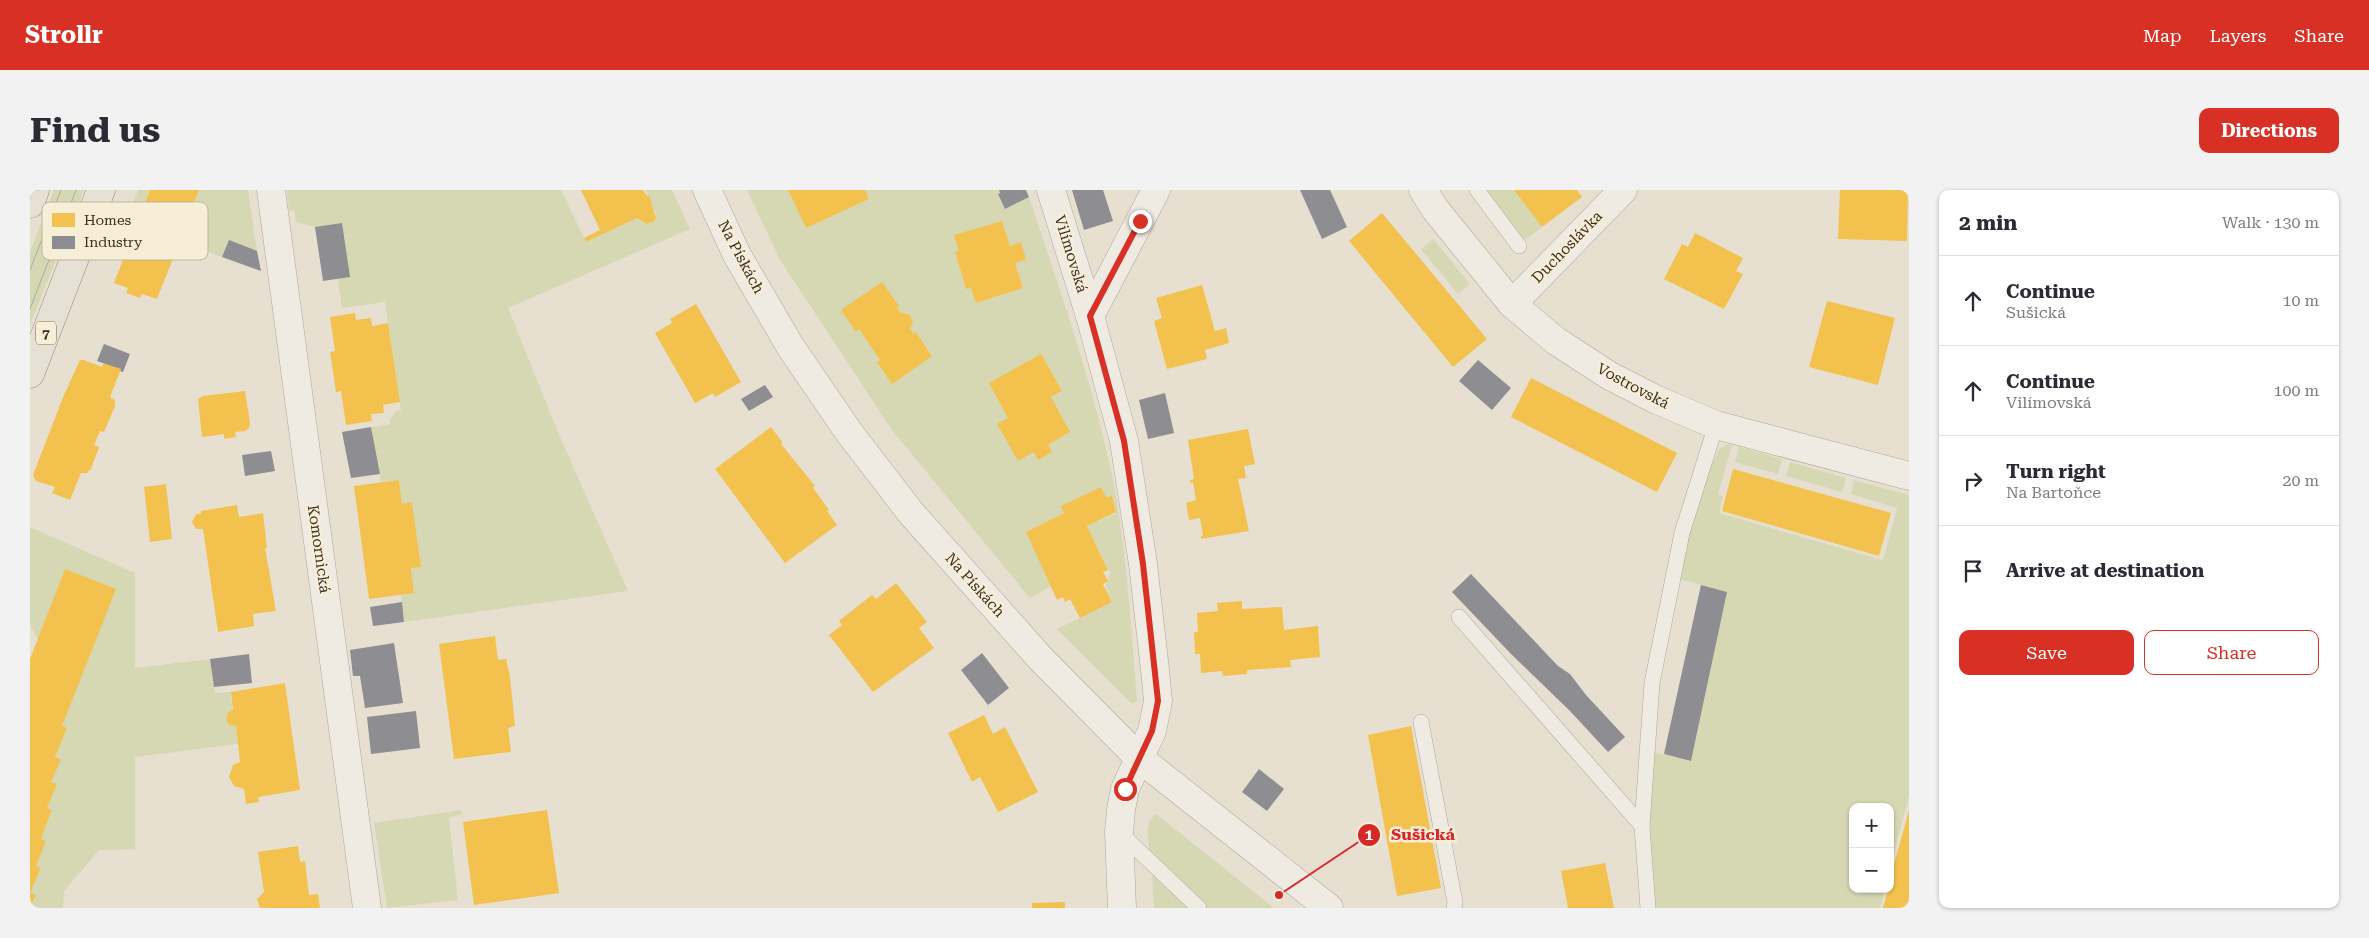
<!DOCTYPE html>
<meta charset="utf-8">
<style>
body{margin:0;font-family:"Roboto Serif",serif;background:#f2f2f3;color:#2b2b33}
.controls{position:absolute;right:15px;bottom:15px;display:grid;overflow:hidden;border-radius:10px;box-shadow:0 1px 4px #0004}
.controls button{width:45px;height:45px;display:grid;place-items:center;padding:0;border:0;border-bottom:1px solid #e1e1e2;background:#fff;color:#2b2b33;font:25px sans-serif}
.stop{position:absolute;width:15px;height:15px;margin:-11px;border:4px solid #d93025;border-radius:50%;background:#fff}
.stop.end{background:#d93025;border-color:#fff;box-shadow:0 1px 5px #0008}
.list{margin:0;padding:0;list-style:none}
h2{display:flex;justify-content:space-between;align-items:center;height:65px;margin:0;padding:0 20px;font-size:21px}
h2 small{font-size:16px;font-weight:400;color:#7c7c81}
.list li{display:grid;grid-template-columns:32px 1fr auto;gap:15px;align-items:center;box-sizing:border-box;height:90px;padding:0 20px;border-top:1px solid #e1e1e2}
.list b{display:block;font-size:19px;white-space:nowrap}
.list p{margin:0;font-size:16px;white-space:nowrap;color:#7c7c81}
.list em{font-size:16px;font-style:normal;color:#7c7c81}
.actions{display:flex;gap:10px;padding:15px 20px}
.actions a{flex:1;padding:11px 0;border:1px solid #d93025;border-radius:10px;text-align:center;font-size:18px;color:#d93025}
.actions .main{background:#d93025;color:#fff}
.icon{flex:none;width:28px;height:28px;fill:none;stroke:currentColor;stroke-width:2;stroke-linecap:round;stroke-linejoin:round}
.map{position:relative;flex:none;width:1879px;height:718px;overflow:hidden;border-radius:10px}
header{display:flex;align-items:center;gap:30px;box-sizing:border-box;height:70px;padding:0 25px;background:#d93025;color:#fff}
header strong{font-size:24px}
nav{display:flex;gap:28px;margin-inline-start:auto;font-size:18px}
.intro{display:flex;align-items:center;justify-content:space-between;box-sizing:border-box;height:120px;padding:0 30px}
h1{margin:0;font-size:35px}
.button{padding:12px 22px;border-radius:10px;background:#d93025;color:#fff;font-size:18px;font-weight:700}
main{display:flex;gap:30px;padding:0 30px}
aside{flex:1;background:#fff;border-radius:10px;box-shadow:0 1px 4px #0004}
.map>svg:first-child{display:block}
</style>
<header>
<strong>Strollr</strong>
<nav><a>Map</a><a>Layers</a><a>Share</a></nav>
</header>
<div class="intro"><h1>Find us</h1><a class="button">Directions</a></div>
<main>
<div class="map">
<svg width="1879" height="718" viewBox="0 0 1879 718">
<rect width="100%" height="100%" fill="#e7e0d1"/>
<!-- green -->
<g fill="#d6d7b3" fill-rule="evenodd">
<path d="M24 0H54L0 135V62Z"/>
<path d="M108 0H120L107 33 97 29Z"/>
<path d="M169 0H218L227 61 199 51 192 67 157 53 163 36 156 33Z"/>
<path d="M257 0H531L556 52 607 28 614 34 623 32 626 24 615 0H642L660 39 478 118 528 242 598 401 374 432 371 404 384 402 381 378 391 377 382 313 372 314 369 290 351 292 341 237 360 234V229L366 221 371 220 355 112 312 118 308 89 319 87 311 33 285 37 266 32 264 20 259 21Z"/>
<path d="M717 0H758L776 38 839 9 835 0H969L968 5 975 19 999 7C1030 101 1063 193 1083 290 1097 362 1101 438 1107 511L1102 514 1027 439 1082 412 1076 396 1080 383 1057 336 1086 323 1082 306 1076 307 1071 297 1031 316 1034 323 996 342 1021 396 1000 408 862 240 750 70ZM972 31 980 56 991 53 996 69 985 73 993 98 946 113 941 98 936 99 925 63 929 61 925 45ZM852 92 868 116 867 118 870 122 880 125 883 132 880 139 884 144 887 143 902 166 862 193 850 170 829 139 826 142 812 120ZM1011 165 1032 201 1021 207 1040 242 1018 255 1022 262 1008 269 1004 262 988 271 968 234 978 228 959 193Z"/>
<path d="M1444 0H1484L1512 37 1487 56Z"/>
<path d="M1403 49 1440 94 1428 104 1391 59Z"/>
<path d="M1696 255H1702L1688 305 1693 306 1689 323 1853 370 1867 318 1821 304 1824 290 1879 305V606L1860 678V617H1823V699H1855L1850 718H1625L1619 621 1620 561 1661 571 1697 402 1645 388 1663 317 1689 259Z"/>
<path d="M1709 257 1752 269 1748 284 1705 272Z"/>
<path d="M1760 272 1816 288 1812 302 1756 286Z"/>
<path d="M0 337 105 383V478L180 469 185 503 201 502 202 520 198 523 196 529 199 535 206 536 208 554 105 567V659L69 660 34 701 33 718H1L6 705 0 703 11 678 6 676 16 651 11 649 22 621 17 618 26 595 21 592 30 569 25 567 37 538 32 536 35 379 8 449 0 435Z"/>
<path d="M431 620 432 624 419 628 428 710 357 718 344 633Z"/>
<path d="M1126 624 1244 718H1177L1120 664C1118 651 1114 632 1126 624Z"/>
<path d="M1122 685 1157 718H1124Z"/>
</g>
<!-- homes -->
<g fill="#f2c14e">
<path d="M120 0H169L156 33 163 36 150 68 144 66 127 109 112 104 110 108 96 103 98 98 84 93Z"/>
<path d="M551 0H613L617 6 619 5 626 28 623 32 616 34 607 28 556 52 554 48 570 40Z"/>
<path d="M758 0H835L839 9 776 38Z"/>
<path d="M1484 0H1547L1552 7 1512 37Z"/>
<path d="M1810 0H1878L1877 51 1808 49Z"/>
<path d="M1352 23 1457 149 1423 177 1319 51Z"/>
<path d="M972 31 980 56 991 52 996 69 985 73 993 98 946 113 941 98 936 99 925 62 929 61 924 45Z"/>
<path d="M1665 43 1713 68 1706 81 1713 84 1694 119 1634 89 1652 54 1658 57Z"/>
<path d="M852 92 869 116 867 118 870 122 880 125 883 132 880 139 884 144 886 142 902 166 862 194 847 172 850 170 829 139 826 142 811 120Z"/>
<path d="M1172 95 1185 141 1196 138 1199 153 1175 160 1177 169 1137 179 1124 131 1132 128 1126 108Z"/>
<path d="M1797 111 1865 128 1848 195 1779 177Z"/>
<path d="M666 114 711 192 685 207 683 203 665 213 625 143 642 133 640 129Z"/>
<path d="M325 123 326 130 341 128 342 136 358 133 370 212 353 215 354 223 341 224 342 231 316 235 311 201 306 202 300 162 305 161 300 127Z"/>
<path d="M1011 164 1032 201 1021 207 1040 242 1018 255 1022 262 1008 270 1004 262 988 271 967 234 978 228 959 193Z"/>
<path d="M50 170H54L72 177 74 172 91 179 80 207 85 210V216L74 242 70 241 64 255 69 257 61 279 57 283H51L40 310 22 303 25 297 6 291 3 285 34 205Z"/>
<path d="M1501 188 1647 263 1627 302 1481 227Z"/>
<path d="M215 201 220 233 219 238 215 241 205 242 206 247 194 249V244L172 247 168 209 173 206Z"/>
<path d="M741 237 753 253 751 254 785 296 783 298 799 320 797 321 807 335 755 373 685 279Z"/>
<path d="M1218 239 1225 274 1214 276 1216 288 1208 289 1219 341 1171 349V346H1173L1170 328 1159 330 1156 313 1166 310 1163 292 1160 293V290L1164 289 1158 250Z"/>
<path d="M1703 279 1861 323 1849 366 1692 321Z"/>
<path d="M369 290 372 314 382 312 391 377 381 378 384 403 339 409 324 296Z"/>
<path d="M136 294 142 349 120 352 114 297Z"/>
<path d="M1071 297 1076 307 1082 306 1086 322 1057 336 1078 380 1073 382 1078 391 1073 394 1082 412 1050 428 1040 409 1035 412 1033 407 1027 410 996 342 1034 323 1031 316Z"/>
<path d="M207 315 209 327 233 323 237 358H235L246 421 223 424 224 436 188 442 173 339H166L162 332 166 324H171V321Z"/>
<path d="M35 379 86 399 32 536 37 538 25 567 31 569 21 592 27 594 17 618 22 620 11 649 16 651 6 676 11 678 0 703 6 705 0 718V469Z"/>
<path d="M866 393 897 432 889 438 904 458 843 502 799 445 812 435 809 431 842 405 846 409Z"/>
<path d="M1212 411V419L1252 417 1254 440 1288 436 1290 467 1260 470 1261 477 1217 480V484L1193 486 1192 481 1171 483 1170 464H1165L1164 442H1168L1167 423 1188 421 1187 413Z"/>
<path d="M465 446 468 470 476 469 480 487 485 536 478 538 481 562 424 569 409 454Z"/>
<path d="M255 493 270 600 228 607 229 612 216 614 214 599 204 596 199 587 203 575 210 572 206 536 199 535 196 529 198 523 203 519 201 502Z"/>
<path d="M954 525 963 544 975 537 1008 602 968 622 950 587 942 592 918 543Z"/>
<path d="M1381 536 1411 698 1367 706 1338 545Z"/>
<path d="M517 620 529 703 444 715 433 632Z"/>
<path d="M1879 620V718H1853L1858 699H1860V689Z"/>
<path d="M268 656 270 672 275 671 279 705 288 704 290 718H230L227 709 234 702 228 662Z"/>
<path d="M1575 673 1584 718H1538L1531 681Z"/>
<path d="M1035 712V718H1002V713Z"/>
</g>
<!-- industry -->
<g fill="#8d8d92">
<path d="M969 0H996L999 7 975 19 968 4 970 3Z"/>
<path d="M1042 0H1073L1083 31 1054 40Z"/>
<path d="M1270 0H1300L1317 37 1292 49Z"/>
<path d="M312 33 320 87 293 91 285 37Z"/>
<path d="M199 50 227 61 231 81 192 67Z"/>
<path d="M74 154 100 164 93 182 90 181 91 179 67 171Z"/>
<path d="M1448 170 1481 198 1462 220 1429 191Z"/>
<path d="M735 195 743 207 719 221 711 209Z"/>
<path d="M1135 203 1144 243 1118 249 1109 210Z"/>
<path d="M341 237 350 284 321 288 312 242Z"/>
<path d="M241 261 245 281 215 286 212 265Z"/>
<path d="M1441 384 1528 476 1540 484 1556 505 1595 547 1578 562 1540 521 1481 464 1422 402Z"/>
<path d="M1671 395 1697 402 1661 571 1634 564Z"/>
<path d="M372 412 374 432 343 436 340 417Z"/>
<path d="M364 453 373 513 335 518 330 486H323L320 460Z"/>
<path d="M952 463 979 498 958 515 931 480Z"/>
<path d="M219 464 222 493 184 497 180 469Z"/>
<path d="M386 521 390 558 341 564 337 527Z"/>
<path d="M1229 579 1254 599 1237 621 1212 602Z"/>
</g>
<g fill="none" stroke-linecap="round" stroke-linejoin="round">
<!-- service casing -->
<g stroke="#ada599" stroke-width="16">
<g id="service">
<path d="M1447 0 1489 56"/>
<path d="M1429 427 1612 636"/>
<path d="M1391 532 1425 712 1424 718"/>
<path d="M1089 642 1169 718"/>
<path d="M1618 718 1612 636 1622 493 1652 343 1686 235"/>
</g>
</g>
<!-- minor casing -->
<g stroke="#ada599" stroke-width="29">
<g id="minor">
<path d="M241 0 337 718"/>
<path d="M1021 0 1060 126 1094 251 1113 374 1125 480 1128 511 1122 541 1095 599 1091 620 1089 642 1092 718"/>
<path d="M1393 0 1405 19 1482 114 1526 151 1580 186 1627 210 1686 235 1879 286"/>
<path d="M1482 114 1593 0"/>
<path d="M1060 126 1126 0"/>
</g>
</g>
<!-- tertiary casing -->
<g stroke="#ada599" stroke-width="29">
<path id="tertiary" d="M677 0 707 65 760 156 818 241 881 323 1011 469 1109 568 1299 718"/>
</g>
<!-- primary casing -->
<g stroke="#928b80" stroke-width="29">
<g id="primary">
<path d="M0 14 5 0"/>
<path d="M0 184 71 0"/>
</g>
</g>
<!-- service -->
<use href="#service" stroke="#efebe3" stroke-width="15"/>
<!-- minor -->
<use href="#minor" stroke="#efebe3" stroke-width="28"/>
<!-- tertiary -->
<use href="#tertiary" stroke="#efebe3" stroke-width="28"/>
<!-- primary -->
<use href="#primary" stroke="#e6e1d4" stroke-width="28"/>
<!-- tram -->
<g stroke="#afaaa2" stroke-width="1">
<path d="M0 80 31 0"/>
<path d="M0 119 46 0"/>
</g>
</g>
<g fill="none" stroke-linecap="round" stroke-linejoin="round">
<!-- route -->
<path stroke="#d93025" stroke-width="6" d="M1095 599 1122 541 1128 511 1113 374 1094 251 1060 126 1110 31"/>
</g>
<g text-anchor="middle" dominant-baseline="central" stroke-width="5" stroke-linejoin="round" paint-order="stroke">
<!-- shield labels -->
<rect fill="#f7eed8" stroke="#756857" stroke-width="1" x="6" y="131.5" width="20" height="23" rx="4"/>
<g font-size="14" font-weight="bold" fill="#3d2e20">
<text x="16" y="143">7</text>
</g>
<!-- street labels -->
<g font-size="15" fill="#3d2e20" stroke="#f7eed8">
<text transform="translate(1537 57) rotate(-46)">Duchoslávka</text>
<text transform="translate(1041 64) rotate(73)">Vilímovská</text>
<text transform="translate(711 67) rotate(62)">Na Pískách</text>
<text transform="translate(1603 196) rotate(28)">Vostrovská</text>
<text transform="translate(289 359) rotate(82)">Komornická</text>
<text transform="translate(945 395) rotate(48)">Na Pískách</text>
</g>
</g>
<!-- legend -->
<rect x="12" y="12" width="166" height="58" rx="8" fill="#f7eed8" stroke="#bfb4a1" stroke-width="1"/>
<rect x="22" y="23" width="23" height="14" fill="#f2c14e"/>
<rect x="22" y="46" width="23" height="13" fill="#8d8d92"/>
<g font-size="14" fill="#3d2e20">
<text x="54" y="35">Homes</text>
<text x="54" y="57">Industry</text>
</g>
<!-- callouts -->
<path fill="none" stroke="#d62828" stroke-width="2" d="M1249 705L1339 645"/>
<g fill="#d62828" stroke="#f7eed8" stroke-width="2">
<circle cx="1249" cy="705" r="5"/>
<circle cx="1339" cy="645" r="12"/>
</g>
<g font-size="15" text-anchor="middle" font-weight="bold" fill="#fff">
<text x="1339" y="650">1</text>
</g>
<g font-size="16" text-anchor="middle" font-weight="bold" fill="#d62828" stroke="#f7eed8" stroke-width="5" stroke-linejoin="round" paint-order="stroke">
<text x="1393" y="650">Sušická</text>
</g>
</svg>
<div class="controls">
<button>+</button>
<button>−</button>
</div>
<div class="stop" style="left:1095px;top:599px"></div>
<div class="stop end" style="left:1110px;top:31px"></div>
</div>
<aside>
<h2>2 min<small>Walk · 130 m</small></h2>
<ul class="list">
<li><svg class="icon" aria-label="ahead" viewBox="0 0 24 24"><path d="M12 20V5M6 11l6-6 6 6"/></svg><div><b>Continue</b><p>Sušická</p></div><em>10 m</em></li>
<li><svg class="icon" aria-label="ahead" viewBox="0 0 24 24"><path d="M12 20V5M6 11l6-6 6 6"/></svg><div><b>Continue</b><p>Vilímovská</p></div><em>100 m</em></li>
<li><svg class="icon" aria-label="right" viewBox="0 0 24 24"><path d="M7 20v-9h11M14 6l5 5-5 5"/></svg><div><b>Turn right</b><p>Na Bartoňce</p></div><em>20 m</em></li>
<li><svg class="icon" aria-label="arrive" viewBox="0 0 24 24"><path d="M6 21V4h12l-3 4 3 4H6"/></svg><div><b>Arrive at destination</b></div></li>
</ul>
<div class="actions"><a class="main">Save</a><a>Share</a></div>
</aside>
</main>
